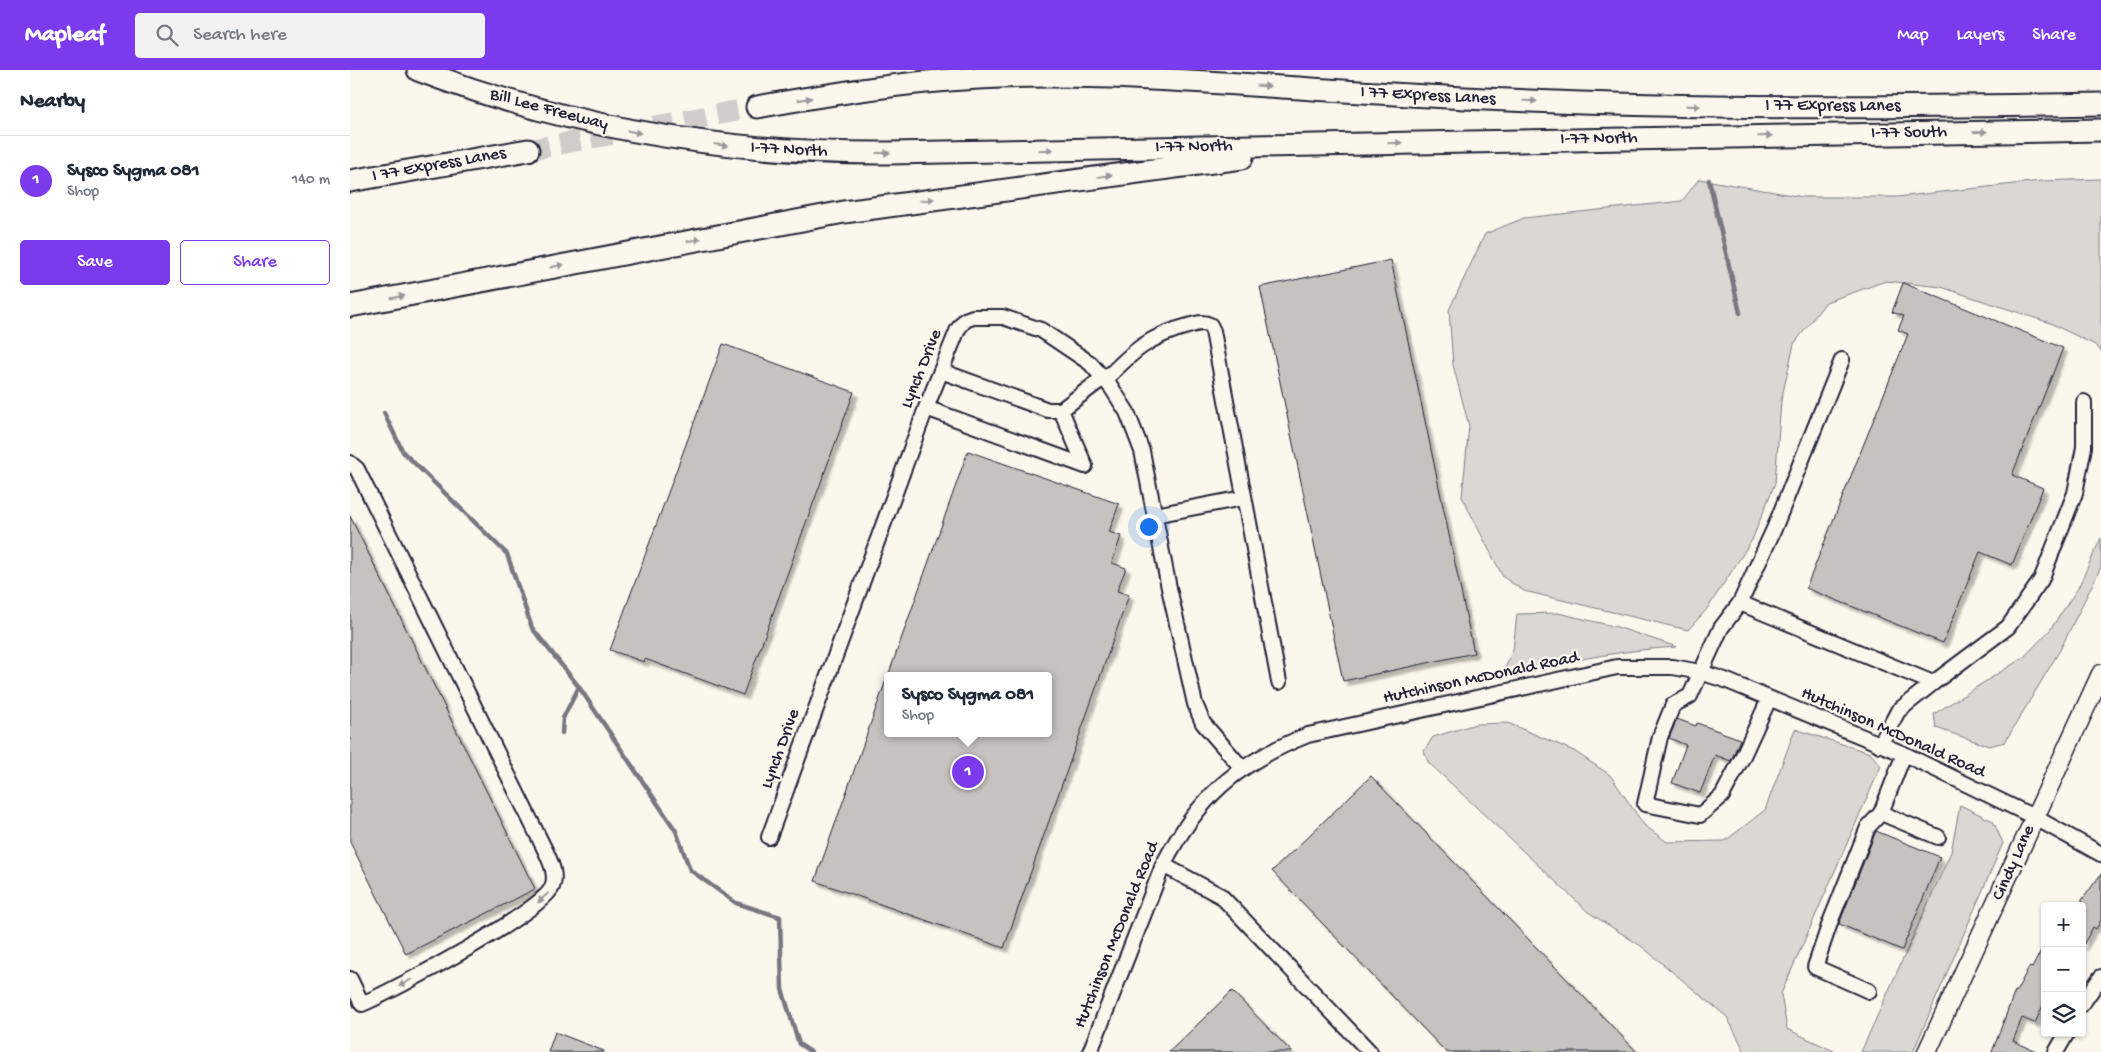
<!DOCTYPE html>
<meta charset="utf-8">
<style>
body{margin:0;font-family:"Gochi Hand",sans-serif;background:#f2f2f3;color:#1f2937}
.controls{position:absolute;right:15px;bottom:15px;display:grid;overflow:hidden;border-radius:5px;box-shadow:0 1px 4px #0004}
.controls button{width:45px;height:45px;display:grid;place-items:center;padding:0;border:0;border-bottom:1px solid #e0e1e3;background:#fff;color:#1f2937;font:25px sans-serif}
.you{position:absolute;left:798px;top:456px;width:18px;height:18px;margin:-12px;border:4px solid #fff;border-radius:50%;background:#1a73e8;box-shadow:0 0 0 8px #1a73e833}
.badge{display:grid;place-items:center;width:32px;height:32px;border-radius:50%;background:#7c3aed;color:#fff;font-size:16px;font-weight:700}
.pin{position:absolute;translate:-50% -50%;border:2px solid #fff;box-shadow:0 1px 5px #0006}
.popup{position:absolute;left:534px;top:602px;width:168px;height:65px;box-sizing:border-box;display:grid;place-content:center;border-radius:5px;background:#fff;filter:drop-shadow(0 1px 4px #0005);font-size:16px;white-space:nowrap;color:#747a83}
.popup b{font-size:19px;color:#1f2937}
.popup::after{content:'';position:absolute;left:50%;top:100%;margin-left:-10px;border:10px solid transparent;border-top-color:#fff}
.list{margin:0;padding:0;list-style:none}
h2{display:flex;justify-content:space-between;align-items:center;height:65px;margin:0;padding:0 20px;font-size:21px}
h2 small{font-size:16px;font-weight:400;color:#747a83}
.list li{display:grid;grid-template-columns:32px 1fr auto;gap:15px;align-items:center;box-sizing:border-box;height:90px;padding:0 20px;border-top:1px solid #e0e1e3}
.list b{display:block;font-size:19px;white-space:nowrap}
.list p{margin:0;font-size:16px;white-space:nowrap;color:#747a83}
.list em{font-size:16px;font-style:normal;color:#747a83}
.actions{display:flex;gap:10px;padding:15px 20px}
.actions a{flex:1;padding:11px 0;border:1px solid #7c3aed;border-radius:5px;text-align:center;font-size:18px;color:#7c3aed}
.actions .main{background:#7c3aed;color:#fff}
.icon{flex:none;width:28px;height:28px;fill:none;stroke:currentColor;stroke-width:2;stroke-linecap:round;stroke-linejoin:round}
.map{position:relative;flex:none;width:1751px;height:982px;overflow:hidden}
header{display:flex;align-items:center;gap:30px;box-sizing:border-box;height:70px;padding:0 25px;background:#7c3aed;color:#fff}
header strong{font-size:24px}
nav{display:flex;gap:28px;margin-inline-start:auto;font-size:18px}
.search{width:350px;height:45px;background:#f2f2f3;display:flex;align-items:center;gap:12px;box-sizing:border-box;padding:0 18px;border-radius:5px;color:#747a83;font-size:19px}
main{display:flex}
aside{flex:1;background:#fff}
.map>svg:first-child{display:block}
</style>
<header>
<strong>Mapleaf</strong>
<div class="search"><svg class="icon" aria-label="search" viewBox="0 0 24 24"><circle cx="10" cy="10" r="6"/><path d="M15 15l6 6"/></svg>Search here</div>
<nav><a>Map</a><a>Layers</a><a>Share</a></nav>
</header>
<main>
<aside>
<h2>Nearby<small></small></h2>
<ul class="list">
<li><span class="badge">1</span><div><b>Sysco Sygma 081</b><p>Shop</p></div><em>140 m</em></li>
</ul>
<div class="actions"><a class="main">Save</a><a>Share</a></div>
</aside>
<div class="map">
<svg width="1751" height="982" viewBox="0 0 1751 982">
<defs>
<filter id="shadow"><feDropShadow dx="4.5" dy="4.5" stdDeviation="1" flood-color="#0004"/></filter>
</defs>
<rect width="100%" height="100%" fill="#fbf7ec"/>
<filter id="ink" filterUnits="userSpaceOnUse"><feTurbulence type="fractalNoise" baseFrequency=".02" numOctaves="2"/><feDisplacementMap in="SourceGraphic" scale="10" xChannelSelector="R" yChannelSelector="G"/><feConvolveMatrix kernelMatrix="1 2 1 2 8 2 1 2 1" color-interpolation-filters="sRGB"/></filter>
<g filter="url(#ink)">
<!-- green -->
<g fill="#dbd8d3" stroke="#7e7d87">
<path d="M1349 109 1453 127H1547L1691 111 1751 109V281L1745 275 1700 253 1591 217 1536 211 1476 232 1444 274 1431 331 1425 413 1402 470 1357 539 1338 560 1174 521 1153 507 1112 427 1119 356 1103 295 1099 240 1135 164 1174 148 1332 131Z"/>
<path d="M1751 468V497L1710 580 1655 672 1639 676 1586 658 1584 644 1674 587 1700 560 1728 518Z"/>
<path d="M1208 543 1267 557 1327 577C1267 580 1210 593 1152 606L1163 580 1167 544Z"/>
<path d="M1158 653 1224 681 1260 705 1294 755 1317 772 1375 771 1415 740 1445 659 1520 683 1531 696 1431 924 1437 959 1486 982H1395L1377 947 1291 876 1238 842 1078 692 1074 681 1083 667 1126 654Z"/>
<path d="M1610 735 1643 751 1653 773 1563 982H1511L1601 782Z"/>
</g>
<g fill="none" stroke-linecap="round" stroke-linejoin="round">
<!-- stream -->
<g stroke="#787681" stroke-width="4.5">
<path d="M1359 110 1390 243"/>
<path d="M34 343 53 382 157 484 182 558 229 617 326 761 340 800 386 833 430 847 432 919 449 974 461 982"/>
<path d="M212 663 213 648 229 617"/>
</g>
</g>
<!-- building -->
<g fill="#c6c2c0" stroke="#22223b" filter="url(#shadow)">
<path d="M1041 190 1124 583 993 611 910 217Z"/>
<path d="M1553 213 1713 278 1662 405 1693 418 1662 495 1630 482 1593 573 1456 518 1558 264 1548 260 1554 246 1542 242Z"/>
<path d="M373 274 504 322 393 625 295 589 294 592 260 580Z"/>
<path d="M618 381 769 434 759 462 771 466 762 493 776 498 767 521 779 525 654 878 465 811 536 610H538V663H698V606H538Z"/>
<path d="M0 446 185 819 56 884 0 772Z"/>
<path d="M1327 649 1346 656 1347 653 1390 669 1381 691 1365 685 1350 723 1322 713 1336 675 1319 668Z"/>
<path d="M1021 706 1287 982H1096L922 801Z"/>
<path d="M1526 761 1590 787 1552 880 1489 854Z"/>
<path d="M1751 804V850L1746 859 1743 857 1732 877V830Z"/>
<path d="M1695 873V931L1685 953 1672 948 1663 971 1688 982H1642L1665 921 1666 922 1679 897 1682 898Z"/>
<path d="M882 921 942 982H819Z"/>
<path d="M205 962 254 981V982H198Z"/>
</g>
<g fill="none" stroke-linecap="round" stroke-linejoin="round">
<!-- highway-tunnel -->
<path stroke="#d0ccc9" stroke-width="21" stroke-dasharray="21 11" stroke-linecap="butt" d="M178 80 407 37"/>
<!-- minor casing -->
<g stroke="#22223b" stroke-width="18">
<g id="minor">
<path d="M591 301 698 340H711L753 308"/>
<path d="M755 310C782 282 799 266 838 256 845 254 852 251 860 255L863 261 929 612"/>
<path d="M576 338 735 396 711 340"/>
<path d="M0 393 7 399 197 784C201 793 207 806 202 817 192 842 43 921 12 934L0 909"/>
<path d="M805 445 893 428"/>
<path d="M1390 533 1424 459 1492 290"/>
<path d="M1583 613 1658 557 1691 510 1725 423 1734 377V332"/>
<path d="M1419 629 1392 688 1372 726 1350 745 1295 734 1310 667 1323 635 1340 626 1371 558 1390 533 1583 613 1548 641 1530 675"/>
<path d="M1554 684 1531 743 1588 767"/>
<path d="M419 767 576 338 608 259 615 250 623 247H653L691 260 740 293 761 317 777 342 792 381 819 518 845 634 853 653 892 698"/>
<path d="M813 795 871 826 1020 982"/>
<path d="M1519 921 1465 897 1481 850 1518 757 1531 743"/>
<path d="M1732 934 1751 907"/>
<path d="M740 982 813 795C848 727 887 693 958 665L1267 597H1323L1350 602 1375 610 1554 684 1684 747 1751 784"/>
<path d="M1706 982 1717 963"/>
</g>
</g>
<!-- major casing -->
<g stroke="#22223b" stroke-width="21">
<path id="major" d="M1577 982 1751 604"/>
</g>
<!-- highway casing -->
<g stroke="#22223b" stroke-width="25">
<g id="highway">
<path d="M68 0C219 58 377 84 539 83L1751 60"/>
<path d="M407 37C480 24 554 12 628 8 709 3 791 8 872 13 960 19 1047 25 1135 29 1340 39 1546 38 1751 34"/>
<path d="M0 111 178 80"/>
<path d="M0 236 494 142 892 88"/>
</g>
</g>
<!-- minor -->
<use href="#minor" stroke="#fbf7ec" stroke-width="14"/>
<!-- major -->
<use href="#major" stroke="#fbf7ec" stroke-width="18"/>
<!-- highway -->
<use href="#highway" stroke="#fbf7ec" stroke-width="21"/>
</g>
<!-- one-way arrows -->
<defs><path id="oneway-solid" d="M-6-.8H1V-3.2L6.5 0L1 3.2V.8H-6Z" transform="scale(1.25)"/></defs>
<g fill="#99979c">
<use href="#oneway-solid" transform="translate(913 16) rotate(4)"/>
<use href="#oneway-solid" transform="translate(455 29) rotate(-9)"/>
<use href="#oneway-solid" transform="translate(1180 31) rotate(2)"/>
<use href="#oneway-solid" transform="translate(1343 36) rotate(1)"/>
<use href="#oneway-solid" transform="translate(284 62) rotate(11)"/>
<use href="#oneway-solid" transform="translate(1630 62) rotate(-1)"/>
<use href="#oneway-solid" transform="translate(1415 66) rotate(-1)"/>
<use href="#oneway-solid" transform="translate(1045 73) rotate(-1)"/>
<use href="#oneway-solid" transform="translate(371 75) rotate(7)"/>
<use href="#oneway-solid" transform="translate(696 80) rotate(-1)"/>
<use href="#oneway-solid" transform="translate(533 83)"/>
<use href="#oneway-solid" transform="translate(755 106) rotate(-8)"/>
<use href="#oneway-solid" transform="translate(577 130) rotate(-8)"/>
<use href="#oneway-solid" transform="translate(344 170) rotate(-11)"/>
<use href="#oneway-solid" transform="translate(207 196) rotate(-11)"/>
<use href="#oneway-solid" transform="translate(48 227) rotate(-11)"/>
<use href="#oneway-solid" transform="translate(193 828) rotate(137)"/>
<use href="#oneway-solid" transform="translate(55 913) rotate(150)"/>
</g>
</g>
<g text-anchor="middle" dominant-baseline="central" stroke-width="4.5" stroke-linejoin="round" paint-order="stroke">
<!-- street labels -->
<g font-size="18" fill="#22223b" stroke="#fbf7ec">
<text transform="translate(1078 26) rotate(3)">I 77 Express Lanes</text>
<text x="1483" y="36">I 77 Express Lanes</text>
<text transform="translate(199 40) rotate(15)">Bill Lee Freeway</text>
<text transform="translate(1559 63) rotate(-1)">I-77 South</text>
<text transform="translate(1249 69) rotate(-1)">I-77 North</text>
<text transform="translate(844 77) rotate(-1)">I-77 North</text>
<text transform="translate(439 80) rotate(3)">I-77 North</text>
<text transform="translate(89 95) rotate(-10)">I 77 Express Lanes</text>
<text transform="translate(572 299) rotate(-68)">Lynch Drive</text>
<text transform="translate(1131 608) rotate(-12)">Hutchinson McDonald Road</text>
<text transform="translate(1543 663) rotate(24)">Hutchinson McDonald Road</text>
<text transform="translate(431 679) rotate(-70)">Lynch Drive</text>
<text transform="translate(1664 793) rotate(-66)">Cindy Lane</text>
<text transform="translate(767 865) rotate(-68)">Hutchinson McDonald Road</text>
</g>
</g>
</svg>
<div class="controls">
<button>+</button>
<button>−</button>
<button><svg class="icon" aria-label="layers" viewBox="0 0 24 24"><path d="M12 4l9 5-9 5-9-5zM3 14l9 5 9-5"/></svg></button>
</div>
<div class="you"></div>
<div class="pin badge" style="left:618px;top:702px">1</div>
<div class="popup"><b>Sysco Sygma 081</b>Shop</div>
</div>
</main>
